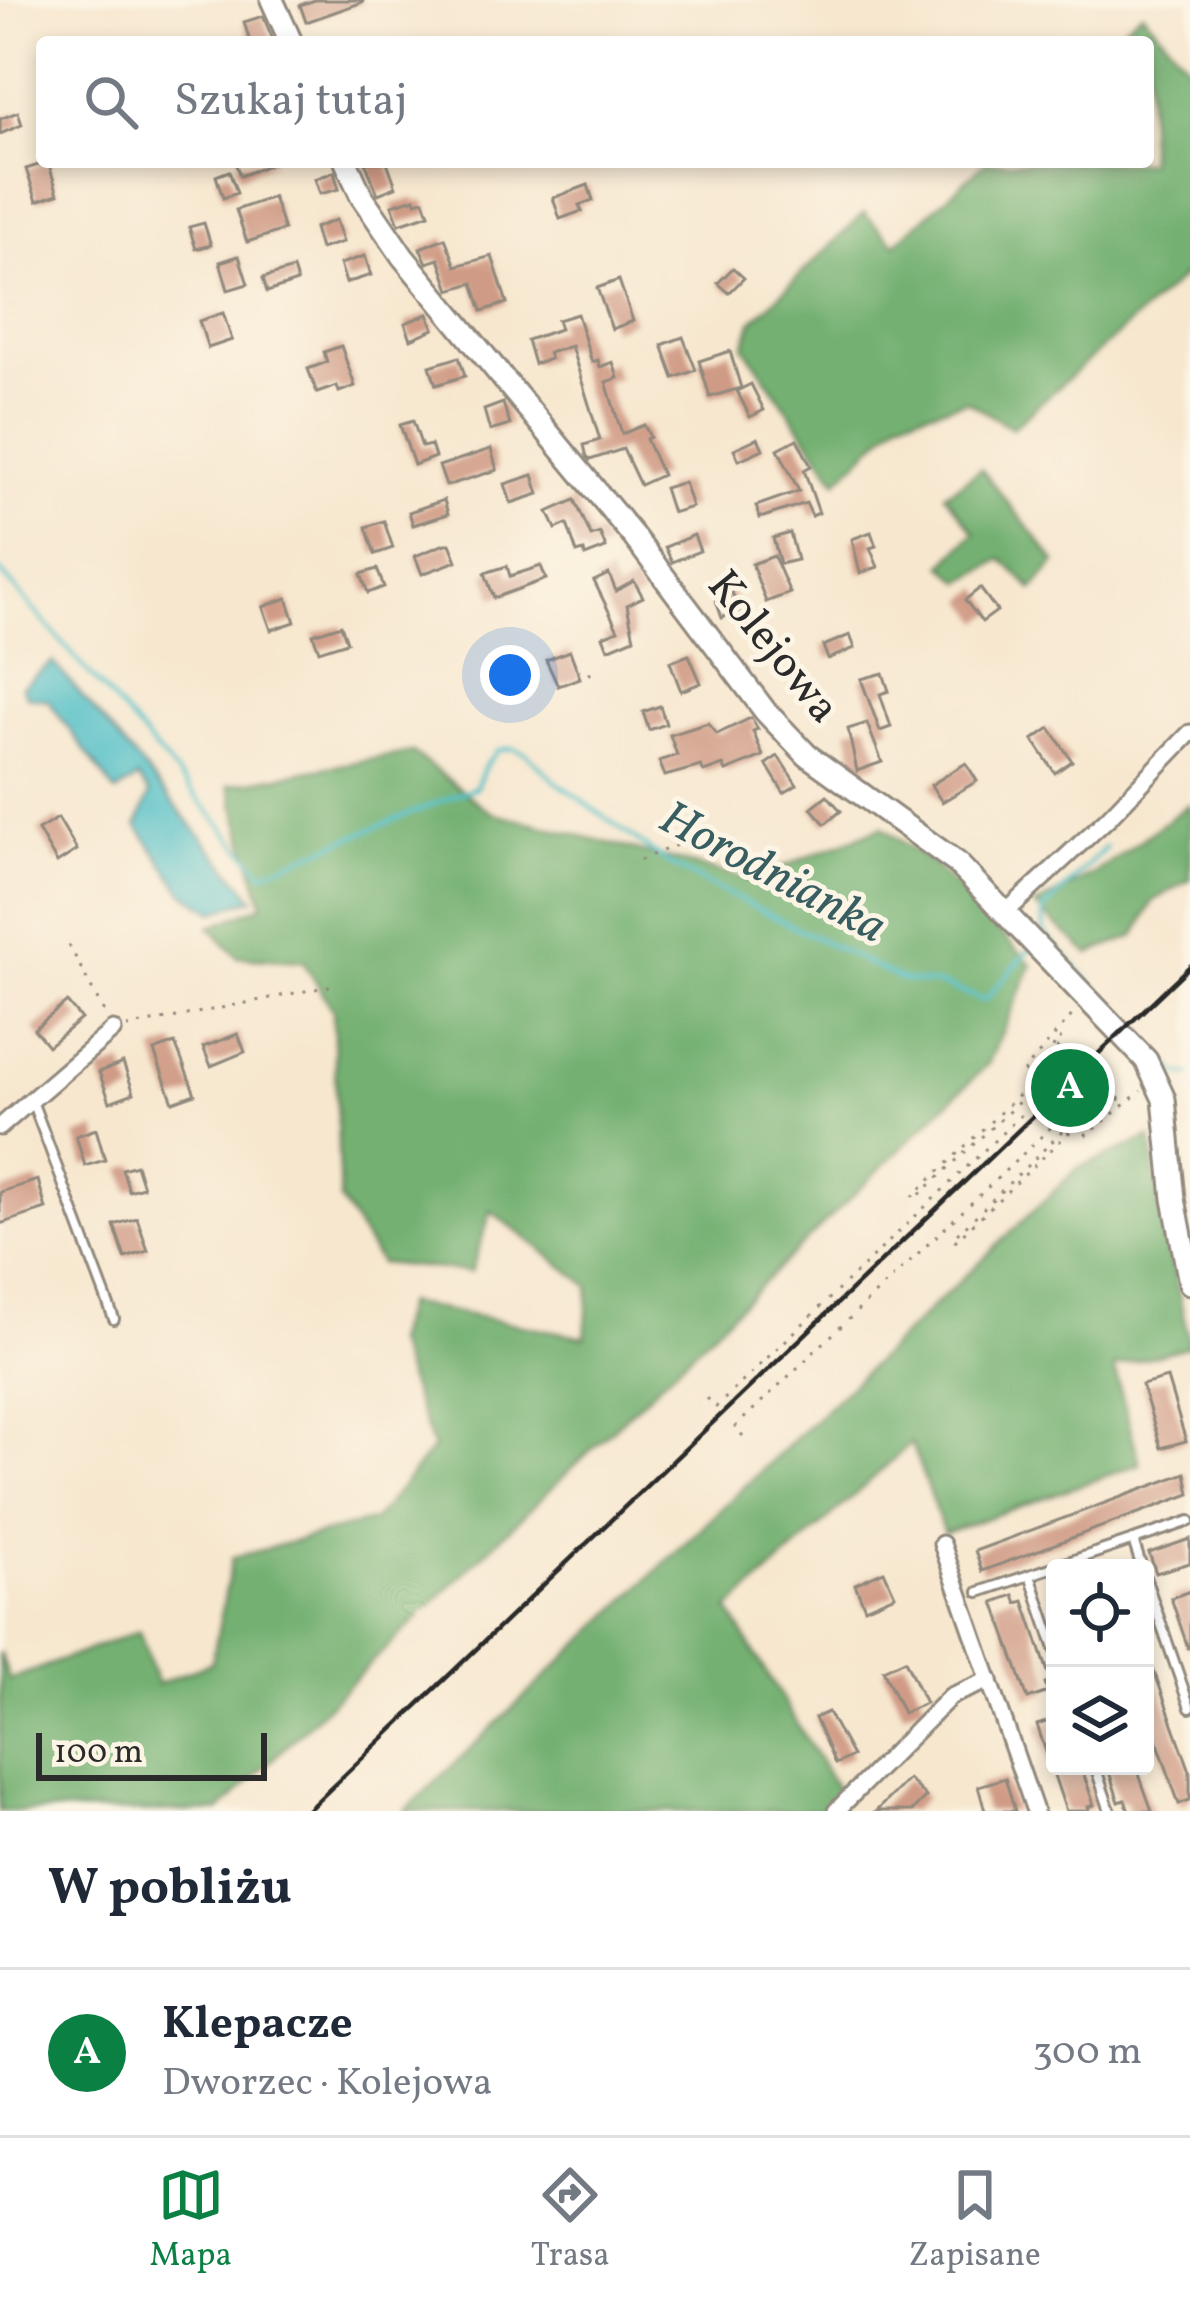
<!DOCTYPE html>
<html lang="pl">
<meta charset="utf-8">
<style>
body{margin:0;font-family:Vollkorn,serif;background:#f2f2f3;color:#1f2937}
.controls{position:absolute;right:36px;bottom:36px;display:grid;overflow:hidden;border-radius:12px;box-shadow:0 6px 18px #0003}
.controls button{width:108px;height:108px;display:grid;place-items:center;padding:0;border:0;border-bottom:3px solid #e0e1e3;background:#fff;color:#1f2937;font:60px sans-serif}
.scale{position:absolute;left:36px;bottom:30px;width:231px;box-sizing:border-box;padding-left:12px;border:6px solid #2b2b2b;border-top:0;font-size:33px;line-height:42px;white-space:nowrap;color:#2b2b2b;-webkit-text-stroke:9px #fcf5e5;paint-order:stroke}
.you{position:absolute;left:510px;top:675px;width:42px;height:42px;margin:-30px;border:9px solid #fff;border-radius:50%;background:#1a73e8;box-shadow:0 0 0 18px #1a73e833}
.badge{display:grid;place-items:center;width:78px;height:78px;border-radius:50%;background:#0b8043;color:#fff;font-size:39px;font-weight:700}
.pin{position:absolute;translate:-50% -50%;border:6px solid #fff;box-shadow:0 3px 12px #0006}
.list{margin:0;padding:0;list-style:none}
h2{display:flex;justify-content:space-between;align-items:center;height:156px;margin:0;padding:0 48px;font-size:51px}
h2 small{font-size:39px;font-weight:400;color:#747a83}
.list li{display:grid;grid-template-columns:78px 1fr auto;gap:36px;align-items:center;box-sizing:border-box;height:168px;padding:0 48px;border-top:3px solid #e0e1e3}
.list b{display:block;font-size:45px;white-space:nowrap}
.list p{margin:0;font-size:39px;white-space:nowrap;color:#747a83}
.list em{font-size:39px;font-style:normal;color:#747a83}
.icon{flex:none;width:66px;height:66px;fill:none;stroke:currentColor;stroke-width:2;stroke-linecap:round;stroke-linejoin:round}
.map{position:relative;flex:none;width:1190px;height:1811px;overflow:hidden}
.search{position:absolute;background:#fff;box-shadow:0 6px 18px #0003;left:36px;right:36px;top:36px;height:132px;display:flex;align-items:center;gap:30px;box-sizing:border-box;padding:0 42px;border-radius:12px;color:#747a83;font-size:45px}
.sheet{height:324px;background:#fff}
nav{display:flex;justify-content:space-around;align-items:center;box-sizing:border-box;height:168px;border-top:3px solid #e0e1e3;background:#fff;font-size:33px;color:#747a83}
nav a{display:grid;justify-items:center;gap:6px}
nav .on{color:#0b8043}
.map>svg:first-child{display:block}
</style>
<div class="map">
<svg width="1190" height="1811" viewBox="0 0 1190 1811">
<rect width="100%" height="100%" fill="#fcf5e5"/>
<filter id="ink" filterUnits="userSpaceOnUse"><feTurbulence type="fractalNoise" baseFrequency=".00833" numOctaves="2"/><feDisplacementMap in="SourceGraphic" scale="24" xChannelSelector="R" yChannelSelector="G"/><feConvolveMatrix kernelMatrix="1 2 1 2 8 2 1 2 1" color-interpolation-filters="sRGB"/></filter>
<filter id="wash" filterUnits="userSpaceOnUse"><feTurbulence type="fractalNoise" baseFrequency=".004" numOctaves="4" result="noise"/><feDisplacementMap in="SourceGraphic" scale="48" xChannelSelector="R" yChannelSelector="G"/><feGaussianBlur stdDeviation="2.7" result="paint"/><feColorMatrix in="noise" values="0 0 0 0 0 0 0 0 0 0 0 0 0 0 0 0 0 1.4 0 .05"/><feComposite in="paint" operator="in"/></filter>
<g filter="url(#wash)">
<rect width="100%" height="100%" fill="#f7e7cf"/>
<!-- forest -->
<g fill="#73b071" stroke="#4f6e4e" stroke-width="3">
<path d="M1142 12 1190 67V270L1012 428 967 401 901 418 837 481 744 346 752 322 864 213 895 244 986 162H1148V42H1105Z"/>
<path d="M981 469 1056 562 1033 590 1002 559 962 582 943 565 975 532 945 494Z"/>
<path d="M412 752 490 812 750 880 882 827 934 865 1032 965 988 1064 219 1811H0V1652L9 1680 139 1631 157 1684 212 1662 232 1558 374 1520 433 1448 394 1343 405 1303 585 1337 589 1286 491 1211 471 1272 380 1263 340 1200 333 1010 303 961 238 957 210 927 263 905 229 785Z"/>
<path d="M1190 804V880L1153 901 1135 936 1089 954 1035 906 1097 872Z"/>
<path d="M1151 1138 1158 1197 1190 1346 1114 1367 1140 1464 944 1533 911 1443 729 1610 838 1792 821 1811H405L1078 1168Z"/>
</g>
<!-- water -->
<path fill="#50bec6" stroke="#3e7478" stroke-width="3" d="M53 662 254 898 214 912 183 892 137 825 150 794 138 778 116 793 48 700 26 696 22 686Z"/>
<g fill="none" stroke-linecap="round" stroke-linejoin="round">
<!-- stream -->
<g stroke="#50bec6" stroke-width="4.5">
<path d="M0 571 263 873 476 787 486 764 498 750 512 748 526 753 554 780 672 866 901 980 941 985 985 1000 1030 949"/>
<path d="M1044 933 1043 911 1106 847"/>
<path d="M1037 940 1044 933 1179 1075H1190"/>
</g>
</g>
<g id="blocks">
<!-- building -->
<g fill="#d09b86">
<path d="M315 0H363V2L306 22 300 5Z"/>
<path d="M263 16 274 42H250L244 22Z"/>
<path d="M18 112 22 125 0 134V119Z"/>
<path d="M48 162 58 194 37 201 26 169Z"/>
<path d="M235 162H273L274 163 240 176Z"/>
<path d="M365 162H387L396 187 378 194Z"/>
<path d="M229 171 237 193 223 198 216 176Z"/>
<path d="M334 172 339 189 320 194 315 179Z"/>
<path d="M588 185 593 200 579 205 582 211 560 219 553 198Z"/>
<path d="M273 197 284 230 247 242 236 210Z"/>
<path d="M415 198 416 202 424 200 429 214 399 224 392 205Z"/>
<path d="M336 220 343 242 320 249 314 228Z"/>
<path d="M204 223 211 245 196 249 189 227Z"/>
<path d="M445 238 456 266 492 256 507 303 482 311 473 283 450 290 439 259 427 263 420 248Z"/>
<path d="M239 256 248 284 228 290 220 262Z"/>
<path d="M365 256 371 275 346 283 340 264Z"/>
<path d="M733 268 744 278 729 293 718 283Z"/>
<path d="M293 269 297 282 267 292 263 278Z"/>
<path d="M619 280 633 321 612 329 597 288Z"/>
<path d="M223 313 232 340 208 348 199 321Z"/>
<path d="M428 314 434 329 411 339 405 323Z"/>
<path d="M577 314 592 362 598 360 600 367 613 362 618 378 606 382 622 434 644 425 650 437 646 439 662 475 640 485 623 449 590 460 587 457 584 445 600 440 571 346 548 353 550 359 534 364 527 340 560 329 557 320Z"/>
<path d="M683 337 696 370 674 378 662 345Z"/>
<path d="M341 346 355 386 339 392 337 386 317 393 308 369 327 362 324 352Z"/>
<path d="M730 351 741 388 710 397 699 361Z"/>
<path d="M459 357 465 376 436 385 430 366Z"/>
<path d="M751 384 764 410 750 417 737 391Z"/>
<path d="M503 403 510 425 490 431 484 410Z"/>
<path d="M413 421 422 447 431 445 435 457 414 465 400 425Z"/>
<path d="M758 438 763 449 739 460 734 449Z"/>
<path d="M797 439 811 466 804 470 819 513 812 516 806 503 760 518 756 506 799 491 778 449Z"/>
<path d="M491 449 497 470 446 486 439 466Z"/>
<path d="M533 475 539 494 511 503 505 484Z"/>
<path d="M684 482 692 507 672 513 664 488Z"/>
<path d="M444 500 448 514 413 525 409 512Z"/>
<path d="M575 500 591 536 600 533 606 548 585 556 584 551 577 553 567 524 556 529 548 512Z"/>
<path d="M384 521 393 548 375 554 366 527Z"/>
<path d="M871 532 876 546 870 548 878 567 860 573 852 539Z"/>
<path d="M790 533 797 560 780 564 773 538Z"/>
<path d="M694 535 700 551 672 562 665 547Z"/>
<path d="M445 544H450L457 561 422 574 415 556Z"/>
<path d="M774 556 790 593 766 602 752 564Z"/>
<path d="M507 566 510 576 541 566 546 579 494 598 485 573Z"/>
<path d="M377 569 384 587 368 593 361 574Z"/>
<path d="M609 574 616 591 634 581 643 597 627 605 634 638 608 649 603 636 618 630 594 581Z"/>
<path d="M980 588 997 611 982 622 965 600Z"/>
<path d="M732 592 739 611 722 618 715 598Z"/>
<path d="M287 598 295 622 271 630 263 607Z"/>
<path d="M341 625 347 642 319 651 313 634Z"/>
<path d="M850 635 855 648 828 659 823 646Z"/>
<path d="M570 651 580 678 558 686 546 660Z"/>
<path d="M689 655 701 683 681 691 670 662Z"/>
<path d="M883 673 889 691 880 694 891 727 880 731 861 679Z"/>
<path d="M660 706 666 724 649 730 643 712Z"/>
<path d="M751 718 758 729 753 731 763 756 726 771 723 765 704 772 701 766 665 776 659 761 677 755 670 735 708 723 717 734Z"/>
<path d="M867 723 882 762 857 771 848 729Z"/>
<path d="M1050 728 1072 761 1055 773 1033 740Z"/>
<path d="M778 756 797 785 784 793 766 764Z"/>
<path d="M966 763 977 781 942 802 931 785Z"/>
<path d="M827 795 841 811 825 824 811 808Z"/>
<path d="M58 818 77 850 57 863 38 830Z"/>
<path d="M67 1002 81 1019 48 1046 34 1029Z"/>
<path d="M238 1034 245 1052 211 1066 203 1047Z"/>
<path d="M175 1043 195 1094 173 1102 154 1051Z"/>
<path d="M123 1063 134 1093 110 1102 99 1072Z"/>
<path d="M96 1129 105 1160 85 1166 76 1136Z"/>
<path d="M136 1165 143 1187 129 1191 122 1169Z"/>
<path d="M38 1180 46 1209 0 1224V1192Z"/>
<path d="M137 1218 148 1251 125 1258 114 1225Z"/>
<path d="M1167 1378 1186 1441 1161 1448 1142 1385Z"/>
<path d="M1186 1473 1190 1494 982 1571 975 1551Z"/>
<path d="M1190 1539V1563L1156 1573 1149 1553Z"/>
<path d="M884 1571 895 1595 865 1608 855 1584Z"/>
<path d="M1190 1591V1647L1188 1648 1171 1598Z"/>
<path d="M1014 1595 1017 1603 1024 1601 1051 1681 1045 1684 1048 1692 1028 1699 994 1602Z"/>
<path d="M1145 1646 1190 1771V1800L1179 1804 1145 1706Z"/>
<path d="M905 1660 925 1703 903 1713 883 1670Z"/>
<path d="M828 1712 852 1756 835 1764 815 1718Z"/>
<path d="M1055 1719V1766H1081L1094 1805 1088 1807 1089 1811H1066L1037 1725Z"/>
<path d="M1107 1766H1136L1152 1811H1129L1125 1800 1119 1802Z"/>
<path d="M1005 1778 1015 1811H985L978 1786Z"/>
<path d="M908 1779 926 1797 912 1811H876Z"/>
</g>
</g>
</g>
<g filter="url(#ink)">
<use href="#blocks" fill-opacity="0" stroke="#91897d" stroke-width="3"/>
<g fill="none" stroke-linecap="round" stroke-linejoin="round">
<!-- lane casing -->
<g stroke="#91897d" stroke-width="14">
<g id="lane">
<path d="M32 1101 114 1319"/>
<path d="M1133 1540 1142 1568"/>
<path d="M1030 1575 1055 1649"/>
<path d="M1145 1577 1190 1708"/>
<path d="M979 1592 1190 1521"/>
<path d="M1095 1766 1110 1811"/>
</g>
</g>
<!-- street casing -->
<g stroke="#91897d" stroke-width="21">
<g id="street">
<path d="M1005 913 1107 819 1190 733"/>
<path d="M0 1127 113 1030"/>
<path d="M942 1544 1035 1811"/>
<path d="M836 1811 951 1696 990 1680"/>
</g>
</g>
<!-- secondary casing -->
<g stroke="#91897d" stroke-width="27">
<g id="secondary">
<path d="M272 0 291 42"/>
<path d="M346 162 362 197 403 257 634 537 765 711 807 755 957 863 1146 1060 1164 1099 1174 1199 1190 1283"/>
</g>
</g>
<!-- path -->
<g stroke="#91897d" stroke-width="3" stroke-dasharray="3 9" stroke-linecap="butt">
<path d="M577 670 594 675"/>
<path d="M640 860 699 836"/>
<path d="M69 945 107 1018"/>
<path d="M127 1027 335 985"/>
<path d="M1036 1086 915 1199 913 1196 1034 1080 1024 1071 1074 1013"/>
<path d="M1071 1123 953 1238 955 1241 1077 1125 1087 1135 1141 1091"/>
<path d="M707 1398 716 1407 1043 1094 1038 1088 1062 1039H1056L1053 1048 1046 1045"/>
<path d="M743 1436 735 1427 1064 1115 1069 1121 1119 1098V1103L1110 1107 1112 1113"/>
</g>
<!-- lane -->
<use href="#lane" stroke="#fff" stroke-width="8"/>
<!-- street -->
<use href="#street" stroke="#fff" stroke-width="15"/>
<!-- secondary -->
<use href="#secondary" stroke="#fff" stroke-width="21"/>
<!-- rail -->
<path stroke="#2b2b2b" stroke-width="4.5" d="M307 1811 1190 966"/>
</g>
</g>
<g text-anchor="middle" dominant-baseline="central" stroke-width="10" stroke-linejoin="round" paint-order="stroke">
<!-- street labels -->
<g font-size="45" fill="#2b2b2b" stroke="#fcf5e5">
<text transform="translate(772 648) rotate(51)">Kolejowa</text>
</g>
<!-- water labels -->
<g font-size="48" font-style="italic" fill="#385e61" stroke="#fcf5e5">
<text transform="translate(772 874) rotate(28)">Horodnianka</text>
</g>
</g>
</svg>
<div class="controls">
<button><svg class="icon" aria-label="locate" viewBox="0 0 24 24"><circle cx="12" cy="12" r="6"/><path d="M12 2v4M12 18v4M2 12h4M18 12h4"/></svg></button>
<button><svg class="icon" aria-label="layers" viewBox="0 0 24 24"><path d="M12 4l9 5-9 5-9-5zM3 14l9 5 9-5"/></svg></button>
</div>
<div class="scale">100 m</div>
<div class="you"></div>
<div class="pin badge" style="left:1070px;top:1088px">A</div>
<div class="search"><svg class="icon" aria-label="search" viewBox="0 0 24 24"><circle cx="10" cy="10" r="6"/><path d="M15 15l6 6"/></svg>Szukaj tutaj</div>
</div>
<section class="sheet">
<h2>W pobliżu<small></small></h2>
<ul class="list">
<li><span class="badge">A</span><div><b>Klepacze</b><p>Dworzec · Kolejowa</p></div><em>300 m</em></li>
</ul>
</section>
<nav>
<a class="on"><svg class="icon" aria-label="map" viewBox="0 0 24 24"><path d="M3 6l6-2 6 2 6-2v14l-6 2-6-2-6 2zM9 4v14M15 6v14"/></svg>Mapa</a>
<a><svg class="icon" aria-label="directions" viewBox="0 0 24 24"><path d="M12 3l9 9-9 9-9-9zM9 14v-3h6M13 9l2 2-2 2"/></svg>Trasa</a>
<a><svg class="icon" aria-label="saved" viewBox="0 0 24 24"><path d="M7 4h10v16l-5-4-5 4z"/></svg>Zapisane</a>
</nav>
